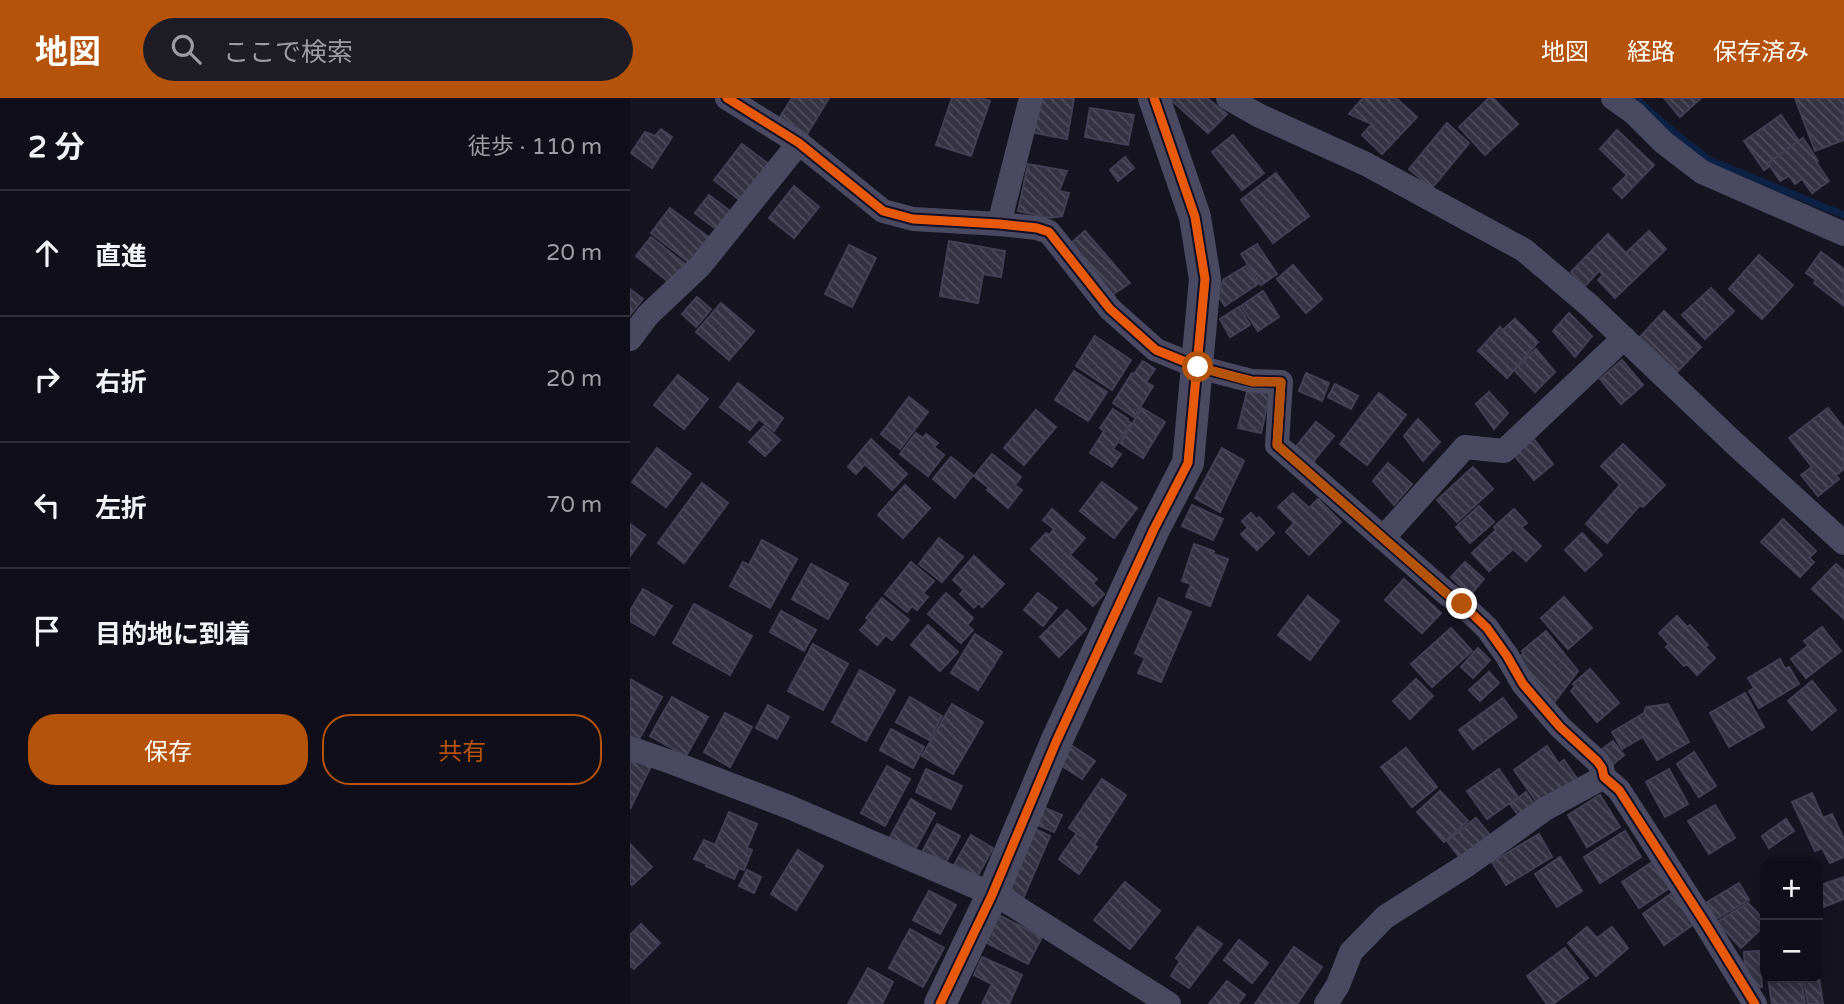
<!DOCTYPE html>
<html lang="ja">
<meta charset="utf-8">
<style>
body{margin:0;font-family:"Varela Round","Noto Sans JP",sans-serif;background:#1e1d26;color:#f1f3f6}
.controls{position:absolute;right:21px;bottom:21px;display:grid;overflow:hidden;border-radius:14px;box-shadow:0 4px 10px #0003}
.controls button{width:63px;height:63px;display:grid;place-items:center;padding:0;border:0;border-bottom:2px solid #302f38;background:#100f19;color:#f1f3f6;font:35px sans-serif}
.stop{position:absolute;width:21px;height:21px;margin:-16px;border:5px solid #b45309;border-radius:50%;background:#fff}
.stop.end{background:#b45309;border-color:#fff;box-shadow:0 2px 7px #0008}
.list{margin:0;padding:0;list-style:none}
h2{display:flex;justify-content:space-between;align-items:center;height:91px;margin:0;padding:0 28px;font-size:30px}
h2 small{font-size:23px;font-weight:400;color:#9c9ca2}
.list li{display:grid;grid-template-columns:46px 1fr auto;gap:21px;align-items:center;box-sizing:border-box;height:126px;padding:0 28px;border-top:2px solid #302f38}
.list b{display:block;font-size:26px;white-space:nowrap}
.list em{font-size:23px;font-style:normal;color:#9c9ca2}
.actions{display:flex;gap:14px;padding:21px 28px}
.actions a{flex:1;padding:16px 0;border:2px solid #b45309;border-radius:28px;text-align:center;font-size:24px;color:#b45309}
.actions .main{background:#b45309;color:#fff}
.icon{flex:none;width:38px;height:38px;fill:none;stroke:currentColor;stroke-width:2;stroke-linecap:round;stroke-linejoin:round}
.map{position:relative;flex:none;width:1214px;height:906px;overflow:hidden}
header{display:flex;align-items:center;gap:42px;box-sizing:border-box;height:98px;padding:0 35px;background:#b45309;color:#fff}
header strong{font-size:33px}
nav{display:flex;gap:38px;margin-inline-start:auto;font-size:24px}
.search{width:490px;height:63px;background:#1e1d26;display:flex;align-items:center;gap:18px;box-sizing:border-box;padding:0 24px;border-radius:38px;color:#9c9ca2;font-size:26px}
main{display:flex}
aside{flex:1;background:#100f19}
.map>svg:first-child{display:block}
</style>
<header>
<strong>地図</strong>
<div class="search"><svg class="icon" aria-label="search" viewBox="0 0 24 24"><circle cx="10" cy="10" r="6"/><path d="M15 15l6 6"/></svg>ここで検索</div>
<nav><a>地図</a><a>経路</a><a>保存済み</a></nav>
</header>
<main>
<aside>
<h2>2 分<small>徒歩 · 110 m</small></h2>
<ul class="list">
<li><svg class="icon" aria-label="ahead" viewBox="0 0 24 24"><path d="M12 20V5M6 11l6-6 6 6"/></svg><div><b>直進</b></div><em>20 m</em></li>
<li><svg class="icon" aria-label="right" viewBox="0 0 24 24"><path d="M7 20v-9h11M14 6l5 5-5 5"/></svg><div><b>右折</b></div><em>20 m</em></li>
<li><svg class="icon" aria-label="left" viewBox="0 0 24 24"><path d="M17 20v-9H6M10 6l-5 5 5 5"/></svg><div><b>左折</b></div><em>70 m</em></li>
<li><svg class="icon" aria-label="arrive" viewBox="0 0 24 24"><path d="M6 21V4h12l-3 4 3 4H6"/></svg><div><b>目的地に到着</b></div></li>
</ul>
<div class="actions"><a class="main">保存</a><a>共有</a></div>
</aside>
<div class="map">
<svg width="1214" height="906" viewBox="0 0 1214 906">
<defs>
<pattern id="building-back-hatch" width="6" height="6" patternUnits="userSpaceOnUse" patternTransform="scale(1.75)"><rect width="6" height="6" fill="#343243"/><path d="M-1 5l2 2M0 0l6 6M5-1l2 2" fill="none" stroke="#514f5f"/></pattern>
</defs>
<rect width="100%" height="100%" fill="#161421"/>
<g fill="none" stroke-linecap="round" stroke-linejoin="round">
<!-- stream -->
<path stroke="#0d2144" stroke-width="7" d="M1005 0 1046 36 1080 62 1214 117"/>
</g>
<!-- building -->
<g fill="url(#building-back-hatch)" stroke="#433f54" stroke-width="2">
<path d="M162 0H199L177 36 150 19Z"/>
<path d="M322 0H351L360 3 341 58 306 47Z"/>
<path d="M407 0H444L437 41 400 34Z"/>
<path d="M539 0H577L597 16 578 35Z"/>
<path d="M733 0H766L787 19 752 56 732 37 742 26 719 16Z"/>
<path d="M859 0H863L888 26 855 57 829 29Z"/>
<path d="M1034 0H1071L1050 19Z"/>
<path d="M1165 0H1214V42L1185 53Z"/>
<path d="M460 10 504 17 498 47 455 39Z"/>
<path d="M1151 17 1171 46 1134 72 1114 43Z"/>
<path d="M817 25 839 45 802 90 779 71Z"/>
<path d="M31 31 42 39 22 70 1 55 15 34 25 38Z"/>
<path d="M987 32 1024 67 992 100 983 91 997 77 970 51Z"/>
<path d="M603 37 634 75 612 92 582 54Z"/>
<path d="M1173 40 1188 63 1186 64 1199 83 1182 95 1172 81 1165 86 1159 78 1150 83 1138 65Z"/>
<path d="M112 46 140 67 112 104 84 82Z"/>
<path d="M495 59 504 70 488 83 480 72Z"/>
<path d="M398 66 437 73 429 93 439 95 432 118 418 120 388 113Z"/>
<path d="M646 75 679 118 643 145 611 102Z"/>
<path d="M164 88 189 109 164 140 139 120Z"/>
<path d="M79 97 104 116 90 134 65 115Z"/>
<path d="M40 110 81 141 61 166 21 135Z"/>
<path d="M455 133 500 185 482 197 440 146Z"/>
<path d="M1019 133 1036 151 985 200 968 182 973 177 969 173 955 188 941 174 978 136 996 155Z"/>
<path d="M21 139 60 170 45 189 6 158Z"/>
<path d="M319 143 375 153 371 179 353 176 348 205 310 198Z"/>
<path d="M627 146 647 176 631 187 611 156Z"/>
<path d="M219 147 246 160 222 209 195 196Z"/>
<path d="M1191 154 1214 171V208L1184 185 1186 182 1176 175Z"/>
<path d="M1129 157 1163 187 1132 221 1099 191Z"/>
<path d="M663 167 692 201 676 215 647 181Z"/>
<path d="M616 168 628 186 595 208 588 198 593 182Z"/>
<path d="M1081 190 1104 213 1075 241 1052 217Z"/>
<path d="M0 191 13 201 0 217Z"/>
<path d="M633 193 649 219 628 233 611 208Z"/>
<path d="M67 199 81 211 66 229 52 216Z"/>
<path d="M91 205 124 233 99 262 66 234Z"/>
<path d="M609 209 620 227 600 239 590 221Z"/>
<path d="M1034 213 1071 249 1047 274 1010 239Z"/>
<path d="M939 215 962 238 945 259 923 233Z"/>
<path d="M885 221 908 244 877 280 848 253 870 229 873 232Z"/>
<path d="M465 238 501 262 482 292 446 268Z"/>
<path d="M906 251 925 274 905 294 884 272Z"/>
<path d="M992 262 1013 287 991 306 970 281Z"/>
<path d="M513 263 525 271 516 284 523 288 504 319 483 305 502 275 504 276Z"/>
<path d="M444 273 477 294 458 323 425 302Z"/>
<path d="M676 275 699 285 692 303 669 293Z"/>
<path d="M48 277 78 301 54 331 24 307Z"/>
<path d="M108 285 153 320 144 333 129 321 120 332 90 309Z"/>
<path d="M619 286 641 291 631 335 608 330Z"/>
<path d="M705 286 728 298 721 311 698 299Z"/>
<path d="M859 294 878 315 864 331 846 306Z"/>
<path d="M749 295 776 317 737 367 710 346Z"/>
<path d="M279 299 298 314 270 351 251 336Z"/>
<path d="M512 310 535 324 513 360 490 345Z"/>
<path d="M1198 310 1214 330V371L1206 377 1209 381 1188 398 1171 377 1182 369 1159 340Z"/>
<path d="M483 311 498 321 497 322 501 325 483 351 491 356 482 369 460 355 474 333 470 330Z"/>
<path d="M406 312 426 329 394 367 374 350Z"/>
<path d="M788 321 810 344 793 363 774 338Z"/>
<path d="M686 324 704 338 682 365 664 351Z"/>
<path d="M134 328 150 342 135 358 119 344Z"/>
<path d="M286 335 293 340 296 336 308 345 304 349 314 357 298 378 270 356Z"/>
<path d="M903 340 923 366 904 382 880 352Z"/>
<path d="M241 341 277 376 262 392 235 366 226 376 218 369Z"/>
<path d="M993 346 1035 387 1013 409 1010 407 977 445 956 426 990 387 971 368Z"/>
<path d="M27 350 61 376 36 409 2 384Z"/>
<path d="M592 350 614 363 590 414 565 400Z"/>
<path d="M362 356 391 379 385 387 392 392 378 410 357 392 359 390 344 378Z"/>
<path d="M321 359 343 377 325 400 303 381Z"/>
<path d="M758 365 782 386 764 407 743 383Z"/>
<path d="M843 369 863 391 827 424 807 402Z"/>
<path d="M472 384 507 410 484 440 450 413Z"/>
<path d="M72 385 98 405 54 465 28 445Z"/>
<path d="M275 387 300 410 273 440 248 417Z"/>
<path d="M663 395 679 410 688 401 711 424 679 457 656 434 664 425 648 409Z"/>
<path d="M562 407 593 421 583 442 552 428Z"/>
<path d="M849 408 864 424 840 445 826 429Z"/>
<path d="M422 411 455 440 440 457 467 481 463 485 474 496 463 508 401 451 416 435 419 437 424 431 413 422Z"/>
<path d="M884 411 897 425 891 429 911 448 896 463 883 451 859 473 842 455 866 432 864 429Z"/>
<path d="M621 415 627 422 629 419 644 435 627 452 611 436 618 430 612 423Z"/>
<path d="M1153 421 1186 453 1179 460 1184 464 1170 479 1131 444Z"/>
<path d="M0 426 15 437 0 458Z"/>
<path d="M952 435 972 457 955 473 935 452Z"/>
<path d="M309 440 333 459 312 484 289 466Z"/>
<path d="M132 442 167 461 140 510 100 488 113 464 119 467Z"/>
<path d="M564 446 584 453 583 456 598 461 580 508 556 499 561 486 552 483Z"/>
<path d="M344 458 374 486 352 509 348 505 344 510 330 496 334 492 323 482Z"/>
<path d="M281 464 304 483 293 495 298 499 287 512 282 508 277 514 255 496Z"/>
<path d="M835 464 854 481 840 497 821 479Z"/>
<path d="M181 466 218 486 198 521 162 501Z"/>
<path d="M1206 466 1214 473V521L1182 491Z"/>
<path d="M774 481 811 515 792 535 755 502Z"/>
<path d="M13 491 42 508 24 537 0 523V513Z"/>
<path d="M316 495 343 520 337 527 343 532 331 545 298 516Z"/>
<path d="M408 495 427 510 413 528 394 512Z"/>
<path d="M678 498 709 523 680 562 648 537Z"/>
<path d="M934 499 962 530 938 551 911 520Z"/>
<path d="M252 500 279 522 262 542 256 537 247 547 230 532 239 522 236 520Z"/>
<path d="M529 500 561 514 531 584 508 575 515 560 505 555Z"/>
<path d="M64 506 122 538 100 577 43 545Z"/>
<path d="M437 512 456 531 429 559 410 539Z"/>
<path d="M151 513 186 532 174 553 140 534Z"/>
<path d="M1047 518 1057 529 1060 527 1078 547 1075 549 1085 560 1067 577 1057 566 1054 568 1036 549 1039 546 1029 535Z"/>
<path d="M298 527 328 554 310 573 281 547Z"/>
<path d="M1192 529 1211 553 1176 580 1161 561 1178 548 1174 543Z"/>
<path d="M821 530 842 553 802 589 781 566Z"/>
<path d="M916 533 948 573 922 607 886 561 894 555 892 553Z"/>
<path d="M345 536 372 554 348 592 321 575Z"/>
<path d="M183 546 218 566 193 612 158 593Z"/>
<path d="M848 550 860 562 843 580 831 569Z"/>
<path d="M1150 561 1155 571 1159 569 1169 586 1129 610 1119 593 1124 590 1118 580Z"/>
<path d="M960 571 989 605 967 624 941 593 945 589 943 586Z"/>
<path d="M230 572 265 592 236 643 202 624Z"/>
<path d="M859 574 869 585 850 603 839 592Z"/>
<path d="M0 581 32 599 7 645 0 641Z"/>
<path d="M786 581 803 598 780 621 763 603Z"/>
<path d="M1182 583 1206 612 1182 632 1158 603Z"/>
<path d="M1115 595 1134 629 1099 649 1080 615Z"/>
<path d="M42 599 78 619 56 658 20 638Z"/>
<path d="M280 599 312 618 299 642 266 624Z"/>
<path d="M873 600 887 619 843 651 829 632Z"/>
<path d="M322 606 353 624 323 676 292 658Z"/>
<path d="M1038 606 1059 644 1027 662 1013 639 992 651 982 634 1014 615 1016 609Z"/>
<path d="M138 607 159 619 147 641 126 630Z"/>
<path d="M95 615 122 629 100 669 74 654Z"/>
<path d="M261 631 294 649 283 670 250 652Z"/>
<path d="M983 643 994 657 982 667 971 652Z"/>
<path d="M441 647 465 663 452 681 429 666Z"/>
<path d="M917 648 929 666 934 662 948 682 911 710 884 672Z"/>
<path d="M776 650 807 689 782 709 751 669Z"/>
<path d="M1064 654 1086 688 1069 699 1047 666Z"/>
<path d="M0 656 22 666 0 711Z"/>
<path d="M257 668 280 681 255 728 231 715Z"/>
<path d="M296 671 332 688 321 711 286 694Z"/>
<path d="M869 671 888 699 857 721 837 693Z"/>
<path d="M1039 671 1058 706 1035 719 1016 684Z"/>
<path d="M472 681 496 697 464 747 439 730Z"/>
<path d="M810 693 838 723 814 744 787 714Z"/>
<path d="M896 694 907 710 891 721 880 706Z"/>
<path d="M1182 695 1193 720 1202 716 1214 741V759L1200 765 1192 750 1185 753 1162 704Z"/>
<path d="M970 697 990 729 957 749 938 717Z"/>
<path d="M281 701 305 715 283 755 259 741Z"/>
<path d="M405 706 432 717 424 734 398 723Z"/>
<path d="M1085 707 1105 740 1079 756 1058 723Z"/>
<path d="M99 714 127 726 117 750 122 752 114 772 109 770 104 781 76 768 77 766 64 761 74 742 85 747Z"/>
<path d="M846 720 860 737 830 760 817 743Z"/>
<path d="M1156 721 1164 733 1139 750 1132 738Z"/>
<path d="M307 726 330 738 314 768 291 756Z"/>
<path d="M397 727 420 738 392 803 369 792Z"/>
<path d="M995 733 1011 759 970 785 954 759Z"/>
<path d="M447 735 467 749 449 776 429 761Z"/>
<path d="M909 736 922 759 876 787 862 764Z"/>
<path d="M341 737 363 750 347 779 324 767Z"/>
<path d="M0 746 22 769 2 787 0 785Z"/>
<path d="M168 752 193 768 166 812 141 796Z"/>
<path d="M930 759 952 793 927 809 905 776Z"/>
<path d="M1024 763 1041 789 1009 810 992 784Z"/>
<path d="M117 772 131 779 124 795 109 788Z"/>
<path d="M1214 779V801L1188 811V786V788Z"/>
<path d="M495 784 530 813 500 851 464 822Z"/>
<path d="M1109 785 1119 802 1086 821 1077 804Z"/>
<path d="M299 793 326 807 310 836 283 822Z"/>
<path d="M1042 795 1064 826 1034 847 1013 816Z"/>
<path d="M1118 805 1135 823V827L1111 850 1087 824Z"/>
<path d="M363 814 412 839 398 866 349 841Z"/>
<path d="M11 826 30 845 4 871 0 868V837Z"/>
<path d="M568 829 592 846 559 890 541 878 550 863 546 860Z"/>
<path d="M957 829 967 840 982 829 998 850 966 878 938 845Z"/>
<path d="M280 831 314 850 293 889 259 870Z"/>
<path d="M609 842 638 865 622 885 594 862Z"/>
<path d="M664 849 692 869 667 906H625Z"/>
<path d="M935 850 958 880 923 906H917L897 878Z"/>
<path d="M1129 853 1132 889 1116 890 1114 854Z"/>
<path d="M352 859 392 877 379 906H352L362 886 344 877Z"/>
<path d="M238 870 263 884 252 906H218Z"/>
<path d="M1188 873 1193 906H1178L1173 880H1188Z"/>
<path d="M1138 880H1171L1175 906H1142Z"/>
<path d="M597 883 615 897 608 906H579Z"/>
</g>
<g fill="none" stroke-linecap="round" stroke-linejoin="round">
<!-- minor -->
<g stroke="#4a4962" stroke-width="24">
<path d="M97 0 169 45 253 113 283 121 369 126 407 130 419 134 480 211 526 252 568 269 622 283 651 284 647 347 817 496 832 506 857 530 877 558 893 586 930 629 967 663 972 670 974 679 989 692 1075 825 1125 906"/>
<path d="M598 0 630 18 736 66 894 152 960 208 1104 345 1214 445"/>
<path d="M983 0 1004 15 1033 44 1072 74 1214 136"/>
<path d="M369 126 401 0"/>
<path d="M0 241 18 217 70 168 169 45"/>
<path d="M753 440 835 349 874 353 994 240"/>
<path d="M0 650 41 664 159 709 346 789 378 804 539 906"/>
<path d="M696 906 708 887 721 854 755 819 837 767 915 711 974 679"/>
</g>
<!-- tertiary -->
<path stroke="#4a4962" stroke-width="32" d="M310 906 362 797 426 644 524 431 558 365 575 181 565 119 524 0"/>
<!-- cycleway casing -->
<g stroke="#130f26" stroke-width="13">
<g id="cycleway">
<path d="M97 0 169 45 253 113 283 121 369 126 407 130 419 134 480 211 526 252 568 269 622 283 651 284 647 347 817 496 832 506 857 530 877 558 893 586 930 629 967 663 972 670 974 679 989 692 1075 825 1125 906"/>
<path d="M310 906 362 797 426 644 524 431 558 365 575 181 565 119 524 0"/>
</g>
</g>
<!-- cycleway -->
<use href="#cycleway" stroke="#e8590c" stroke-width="9"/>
</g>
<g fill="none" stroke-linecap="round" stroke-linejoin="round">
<!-- route -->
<path stroke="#b45309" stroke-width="9" d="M568 269 622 284H651L647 347 817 496 832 506"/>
</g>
</svg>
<div class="controls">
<button>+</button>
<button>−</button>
</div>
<div class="stop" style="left:568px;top:269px"></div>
<div class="stop end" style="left:832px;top:506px"></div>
</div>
</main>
